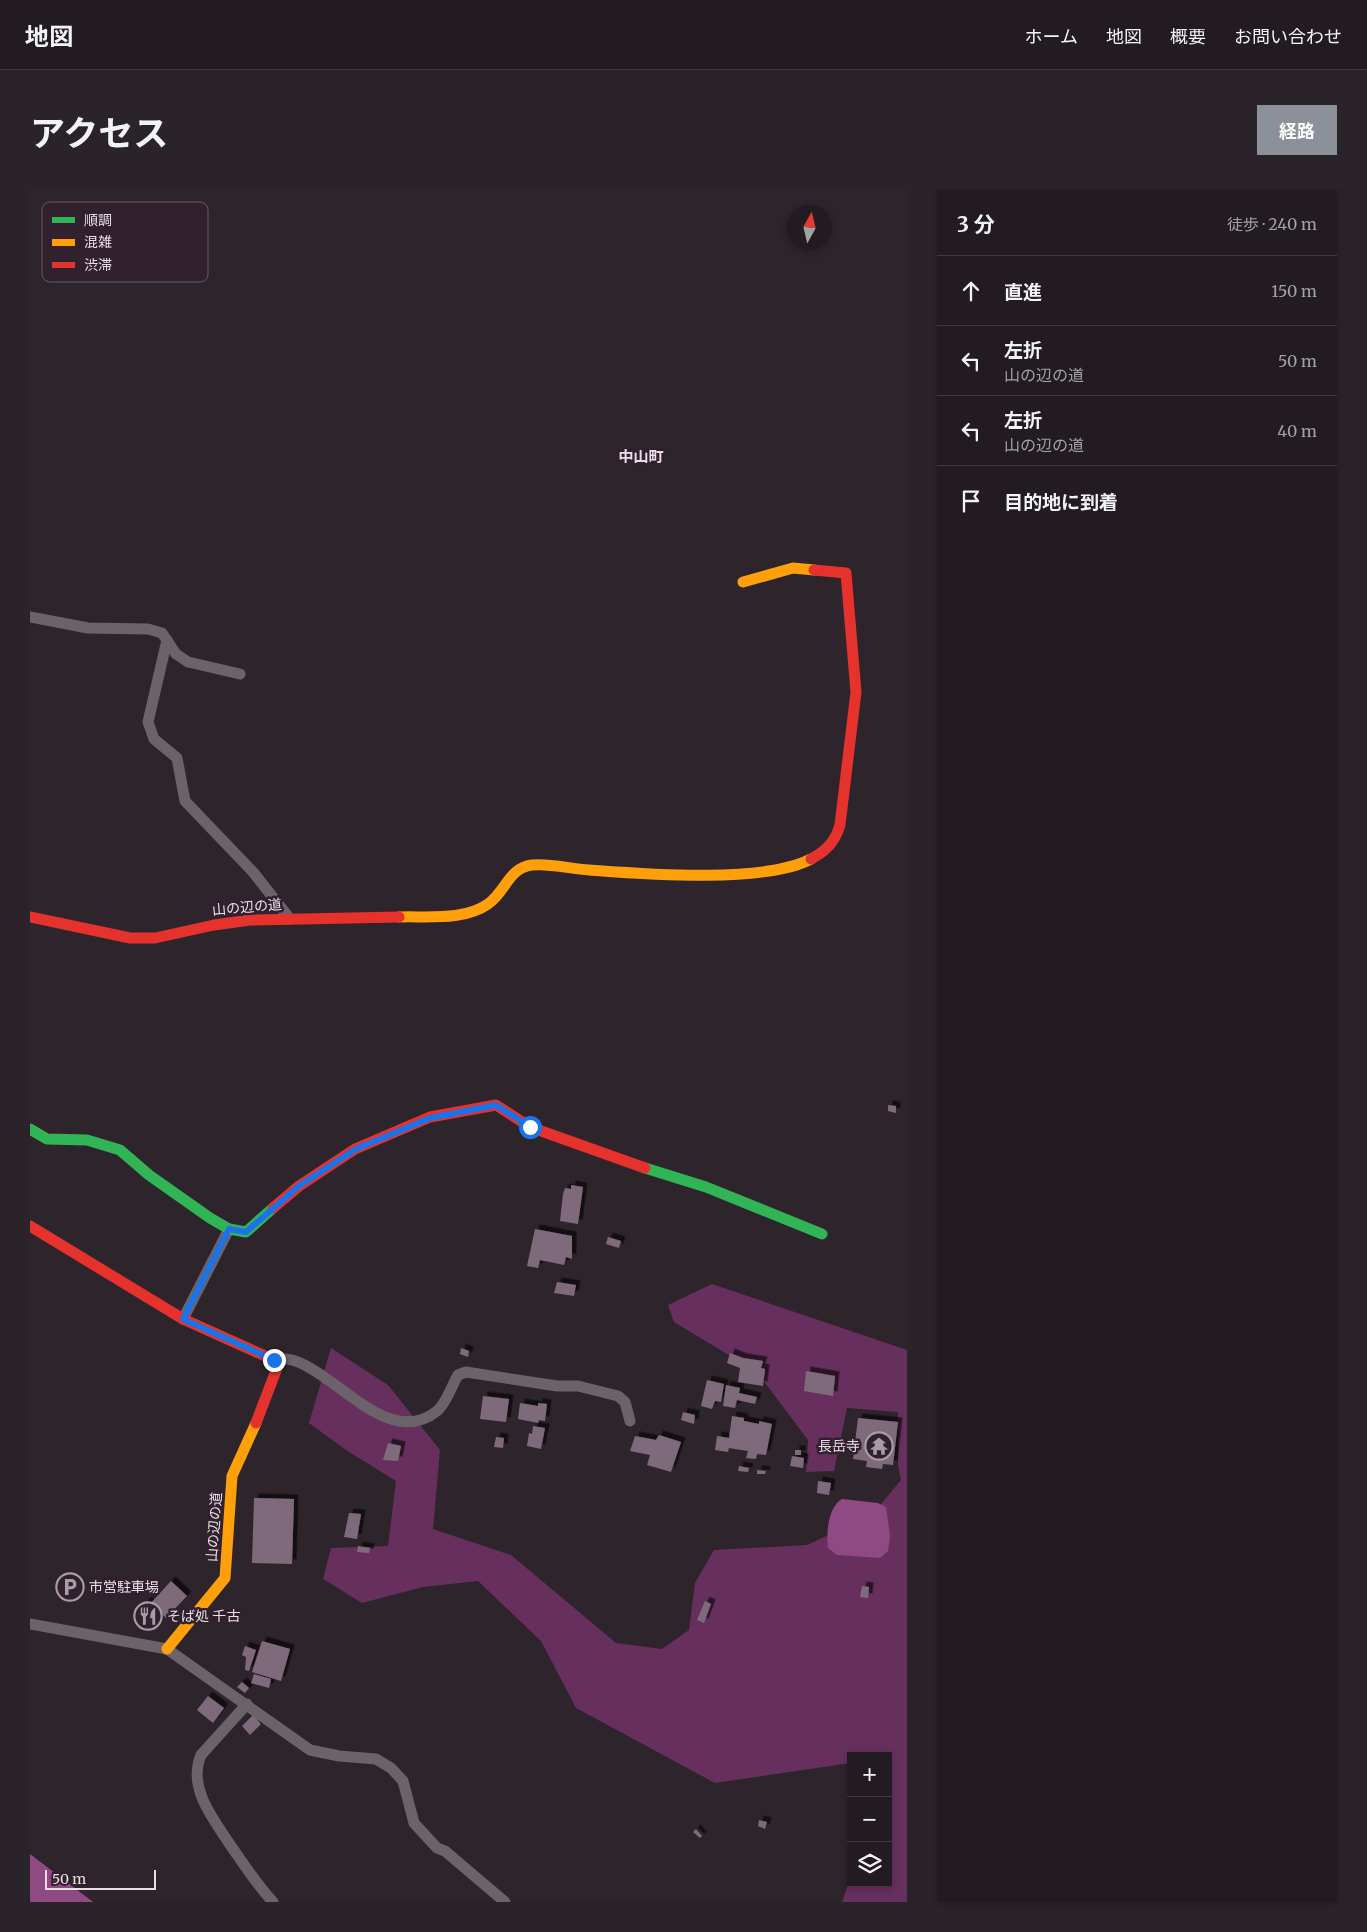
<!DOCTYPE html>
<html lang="ja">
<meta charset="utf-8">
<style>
body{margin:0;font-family:Merriweather,"Noto Sans JP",serif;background:#2a242a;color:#f1f3f6}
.controls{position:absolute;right:15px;bottom:15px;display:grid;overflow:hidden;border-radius:0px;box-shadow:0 2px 8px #0003}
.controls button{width:45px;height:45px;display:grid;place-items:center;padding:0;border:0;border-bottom:1px solid #3f393f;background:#221b21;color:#f1f3f6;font:25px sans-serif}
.compass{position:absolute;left:757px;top:15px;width:45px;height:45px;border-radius:50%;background:#221b21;box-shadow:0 2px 8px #0003;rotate:8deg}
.scale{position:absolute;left:15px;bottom:12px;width:111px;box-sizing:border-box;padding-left:5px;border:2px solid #e9dee6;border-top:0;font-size:14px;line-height:18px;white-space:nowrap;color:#e9dee6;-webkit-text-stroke:4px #31212e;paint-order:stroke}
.stop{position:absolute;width:15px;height:15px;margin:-11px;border:4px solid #1a73e8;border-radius:50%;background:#fff}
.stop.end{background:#1a73e8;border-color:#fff;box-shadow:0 1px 5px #0008}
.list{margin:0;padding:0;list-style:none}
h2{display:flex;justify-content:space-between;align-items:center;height:65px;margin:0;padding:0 20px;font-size:21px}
h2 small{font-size:16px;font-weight:400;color:#a2a1a5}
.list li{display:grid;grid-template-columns:32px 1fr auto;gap:15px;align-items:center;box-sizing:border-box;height:70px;padding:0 20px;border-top:1px solid #3f393f}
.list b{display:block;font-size:19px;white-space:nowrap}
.list p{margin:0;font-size:16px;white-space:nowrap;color:#a2a1a5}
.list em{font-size:16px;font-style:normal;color:#a2a1a5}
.icon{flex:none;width:28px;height:28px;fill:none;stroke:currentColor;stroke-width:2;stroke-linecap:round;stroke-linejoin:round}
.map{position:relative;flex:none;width:877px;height:1712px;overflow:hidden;border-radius:0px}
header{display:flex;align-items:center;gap:30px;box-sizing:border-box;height:70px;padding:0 25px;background:#221b21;border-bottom:1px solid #3f393f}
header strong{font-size:24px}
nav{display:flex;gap:28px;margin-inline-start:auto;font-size:18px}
.intro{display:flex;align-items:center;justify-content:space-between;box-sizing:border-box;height:120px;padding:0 30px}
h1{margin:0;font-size:35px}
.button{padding:12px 22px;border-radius:0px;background:#8c9099;color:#fff;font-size:18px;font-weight:700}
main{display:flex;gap:30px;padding:0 30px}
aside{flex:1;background:#221b21;border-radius:0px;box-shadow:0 2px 8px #0003}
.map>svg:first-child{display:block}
</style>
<header>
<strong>地図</strong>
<nav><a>ホーム</a><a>地図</a><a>概要</a><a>お問い合わせ</a></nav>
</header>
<div class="intro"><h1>アクセス</h1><a class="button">経路</a></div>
<main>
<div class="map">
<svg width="877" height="1712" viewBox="0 0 877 1712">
<defs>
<filter id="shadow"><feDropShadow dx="4.5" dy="-4.5" stdDeviation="0" flood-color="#0009"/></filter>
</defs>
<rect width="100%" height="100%" fill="#2e242c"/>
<!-- green -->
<path fill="#672f5e" d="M682 1094 877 1160V1712H812L821 1687V1693H858V1566H821V1573L685 1593 546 1518 511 1451 448 1391 393 1397 332 1413 293 1389 301 1358 358 1356 366 1291 316 1260 279 1233 301 1158 358 1195 410 1260 403 1339 481 1365 586 1453 632 1459 659 1440 665 1393 684 1360 777 1355 842 1325 871 1290 868 1276V1222L817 1218 804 1281 776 1282 778 1250 727 1182 644 1132 638 1115Z"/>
<!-- water -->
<g fill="#8f4a84">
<path d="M812 1309 848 1313 856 1317 860 1346 858 1361 850 1368 807 1365 798 1358C796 1343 798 1317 812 1309Z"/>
<path d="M0 1664 63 1712H0Z"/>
</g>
<!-- building -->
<g fill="#7f6b7b" filter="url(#shadow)">
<path d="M858 915 866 916V923L858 921Z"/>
<path d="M541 995 553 997 548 1034 530 1031 533 1004 535 998 541 999Z"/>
<path d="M505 1039 542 1046V1069L536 1067 534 1075 510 1070 508 1078 497 1076Z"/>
<path d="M578 1047 591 1051 589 1058 576 1054Z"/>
<path d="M527 1092 546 1095 544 1106 524 1103Z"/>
<path d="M431 1158 439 1161 438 1167 430 1164Z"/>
<path d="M700 1163 713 1168 733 1171 731 1178 735 1179 733 1196 708 1192 710 1178 697 1173Z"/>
<path d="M776 1181 805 1186 803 1206 774 1201Z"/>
<path d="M677 1190 694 1194 691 1212 685 1211 682 1219 671 1216Z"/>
<path d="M696 1195 710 1198 709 1203 727 1207 725 1214 707 1210 705 1218 693 1216Z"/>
<path d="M453 1206 479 1209 476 1232 450 1229Z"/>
<path d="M490 1213 508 1216V1213L517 1214 515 1231 509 1230 508 1233 488 1229Z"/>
<path d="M653 1222 665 1225 664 1234 651 1230Z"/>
<path d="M702 1226 714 1228V1231L729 1234V1231L742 1234 736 1265 727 1264 726 1269 716 1268 718 1261 699 1258 698 1262 685 1260 687 1246 699 1248Z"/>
<path d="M828 1228 868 1232 863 1275 853 1274 852 1279 836 1277 837 1271 823 1269Z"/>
<path d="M503 1236 515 1238 511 1259 497 1256 499 1243 502 1244Z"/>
<path d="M629 1245 651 1252 641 1282 617 1275 620 1265 600 1261 605 1246 626 1250Z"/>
<path d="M466 1247 474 1248 473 1258 464 1257Z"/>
<path d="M358 1253 371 1256 368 1271 353 1270Z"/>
<rect x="765" y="1260" width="6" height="5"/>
<path d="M762 1266 774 1268 773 1278 760 1276Z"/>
<path d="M709 1276 719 1278 718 1282 708 1281Z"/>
<path d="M727 1280 736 1281 735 1284H727Z"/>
<path d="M788 1291 801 1293 799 1305 787 1303Z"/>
<path d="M224 1308 264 1309 262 1374 222 1373Z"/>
<path d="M319 1323 331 1324 327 1349 314 1347Z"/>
<path d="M328 1356 340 1358 339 1363 327 1362Z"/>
<path d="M141 1391 157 1406 136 1428 132 1424 122 1437 121 1435 118 1439 113 1437 104 1425 117 1411 120 1414Z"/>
<path d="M832 1396 839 1397 838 1408 830 1407Z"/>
<path d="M675 1411 681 1414 674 1433 667 1430Z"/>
<path d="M232 1451 260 1459 251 1491 222 1482Z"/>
<path d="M215 1456 226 1460 219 1481 215 1480 216 1467 212 1465Z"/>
<path d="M224 1484 241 1489 239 1498 221 1493Z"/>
<path d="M212 1492 219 1498 215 1503 207 1497Z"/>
<path d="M178 1506 194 1518 183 1533 167 1520Z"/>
<path d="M223 1525 231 1534 220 1545 212 1536Z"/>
<path d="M729 1630 737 1632 735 1639 728 1636Z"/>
<path d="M666 1639 672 1646 670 1648 663 1642Z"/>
</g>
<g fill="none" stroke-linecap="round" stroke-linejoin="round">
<!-- street -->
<g stroke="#6b6369" stroke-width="11">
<path d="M0 427 58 438 118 439 132 443 146 464 158 472 210 484"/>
<path d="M137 450 118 532 124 549 147 568 155 611 223 682 260 729"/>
<path d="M153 1129 199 1039"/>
<path d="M244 1170C290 1156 351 1266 407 1221 416 1214 422 1195 428 1185L436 1182 527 1196H548L588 1206 595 1212 600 1231"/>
<path d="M0 1434 137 1459 280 1560 309 1566 346 1569 361 1578 373 1591 384 1633 407 1658 415 1661 475 1712"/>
<path d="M217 1514 171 1565C157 1598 184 1630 201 1656 215 1676 227 1695 243 1712"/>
</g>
<!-- fast -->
<g stroke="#30b455" stroke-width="11">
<path d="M0 939 17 949 57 950 90 960 119 985 180 1028 199 1039 216 1042 243 1018"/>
<path d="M615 978 676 997 792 1044"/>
</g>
<!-- slow -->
<g stroke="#ff9f0a" stroke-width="11">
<path d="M713 392 763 378 784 380"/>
<path d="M369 727C398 726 434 731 458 714 476 702 478 678 502 675 521 673 540 679 559 680 614 684 733 694 781 669"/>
<path d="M137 1459 195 1388 202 1286 226 1233"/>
</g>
<!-- jam -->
<g stroke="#e5322d" stroke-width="11">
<path d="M781 669C796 661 805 652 810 635L826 502 816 383 784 380"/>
<path d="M0 727 100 748H125L184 735 220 730 369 727"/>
<path d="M243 1018 269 996 325 959 400 927 466 915 500 937 615 978"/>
<path d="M0 1036 153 1129 244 1170 247 1178 226 1233"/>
</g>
</g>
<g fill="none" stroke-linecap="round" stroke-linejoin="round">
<!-- route -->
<path stroke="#1a73e8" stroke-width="6" d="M244 1170 153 1129 199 1039 216 1042 269 996 326 959 400 928 466 915 500 937"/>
</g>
<!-- icons -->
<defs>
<g id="temple-ring" transform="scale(1.4375)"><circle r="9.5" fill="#31212e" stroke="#a89da5" stroke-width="1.5"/><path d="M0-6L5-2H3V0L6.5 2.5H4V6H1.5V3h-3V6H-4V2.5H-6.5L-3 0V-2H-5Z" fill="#a89da5"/></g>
<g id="parking-ring" transform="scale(1.4375)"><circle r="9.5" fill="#31212e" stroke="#a89da5" stroke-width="1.5"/><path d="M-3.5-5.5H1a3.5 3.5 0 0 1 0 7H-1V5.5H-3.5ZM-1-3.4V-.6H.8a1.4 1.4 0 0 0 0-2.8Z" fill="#a89da5"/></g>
<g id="restaurant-ring" transform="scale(1.4375)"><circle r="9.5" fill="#31212e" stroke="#a89da5" stroke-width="1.5"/><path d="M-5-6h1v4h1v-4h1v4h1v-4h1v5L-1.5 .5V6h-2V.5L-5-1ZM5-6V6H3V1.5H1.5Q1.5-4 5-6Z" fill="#a89da5"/></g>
</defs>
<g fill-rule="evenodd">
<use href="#temple-ring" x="849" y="1256"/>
<use href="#parking-ring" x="40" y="1397"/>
<use href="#restaurant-ring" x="118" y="1426"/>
</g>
<g text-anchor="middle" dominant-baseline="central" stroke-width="5" stroke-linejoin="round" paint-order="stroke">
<!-- street labels -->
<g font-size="14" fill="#e9dee6" stroke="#31212e">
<text transform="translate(217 717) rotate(-5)">山の辺の道</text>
<text transform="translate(184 1337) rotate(-86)">山の辺の道</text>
</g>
<!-- poi labels -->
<g font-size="14" fill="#e9dee6" stroke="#31212e" text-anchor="start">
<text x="830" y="1256" text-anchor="end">長岳寺</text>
<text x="59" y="1397">市営駐車場</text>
<text x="137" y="1426">そば処 千古</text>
</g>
<!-- neighbourhood labels -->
<g font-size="15" font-weight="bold" fill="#e9dee6" stroke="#31212e">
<text x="611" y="266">中山町</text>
</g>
</g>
<!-- legend -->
<rect x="12" y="12" width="166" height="80" rx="8" fill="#31212e" stroke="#685a65" stroke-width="1"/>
<rect x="22" y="27" width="23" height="6" fill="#30b455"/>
<rect x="22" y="49" width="23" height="7" fill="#ff9f0a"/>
<rect x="22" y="72" width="23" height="6" fill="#e5322d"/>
<g font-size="14" fill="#e9dee6">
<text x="54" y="35">順調</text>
<text x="54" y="57">混雑</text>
<text x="54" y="80">渋滞</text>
</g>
</svg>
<div class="controls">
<button>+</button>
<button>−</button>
<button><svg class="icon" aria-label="layers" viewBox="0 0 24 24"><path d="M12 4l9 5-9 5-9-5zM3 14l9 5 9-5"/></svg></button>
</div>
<svg class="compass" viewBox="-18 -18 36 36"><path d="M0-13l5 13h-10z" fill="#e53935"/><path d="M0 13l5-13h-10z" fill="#a2a1a5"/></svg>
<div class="scale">50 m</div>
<div class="stop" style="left:500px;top:937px"></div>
<div class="stop end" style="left:244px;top:1170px"></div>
</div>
<aside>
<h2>3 分<small>徒歩 · 240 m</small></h2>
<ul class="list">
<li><svg class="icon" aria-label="ahead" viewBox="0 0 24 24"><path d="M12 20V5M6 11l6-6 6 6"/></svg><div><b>直進</b></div><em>150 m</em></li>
<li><svg class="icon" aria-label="left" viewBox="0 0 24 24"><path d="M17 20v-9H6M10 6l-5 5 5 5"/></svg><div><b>左折</b><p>山の辺の道</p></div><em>50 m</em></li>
<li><svg class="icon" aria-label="left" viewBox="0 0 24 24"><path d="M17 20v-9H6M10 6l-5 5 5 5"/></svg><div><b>左折</b><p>山の辺の道</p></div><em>40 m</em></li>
<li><svg class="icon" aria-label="arrive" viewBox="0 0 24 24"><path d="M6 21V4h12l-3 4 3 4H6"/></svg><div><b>目的地に到着</b></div></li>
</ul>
</aside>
</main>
